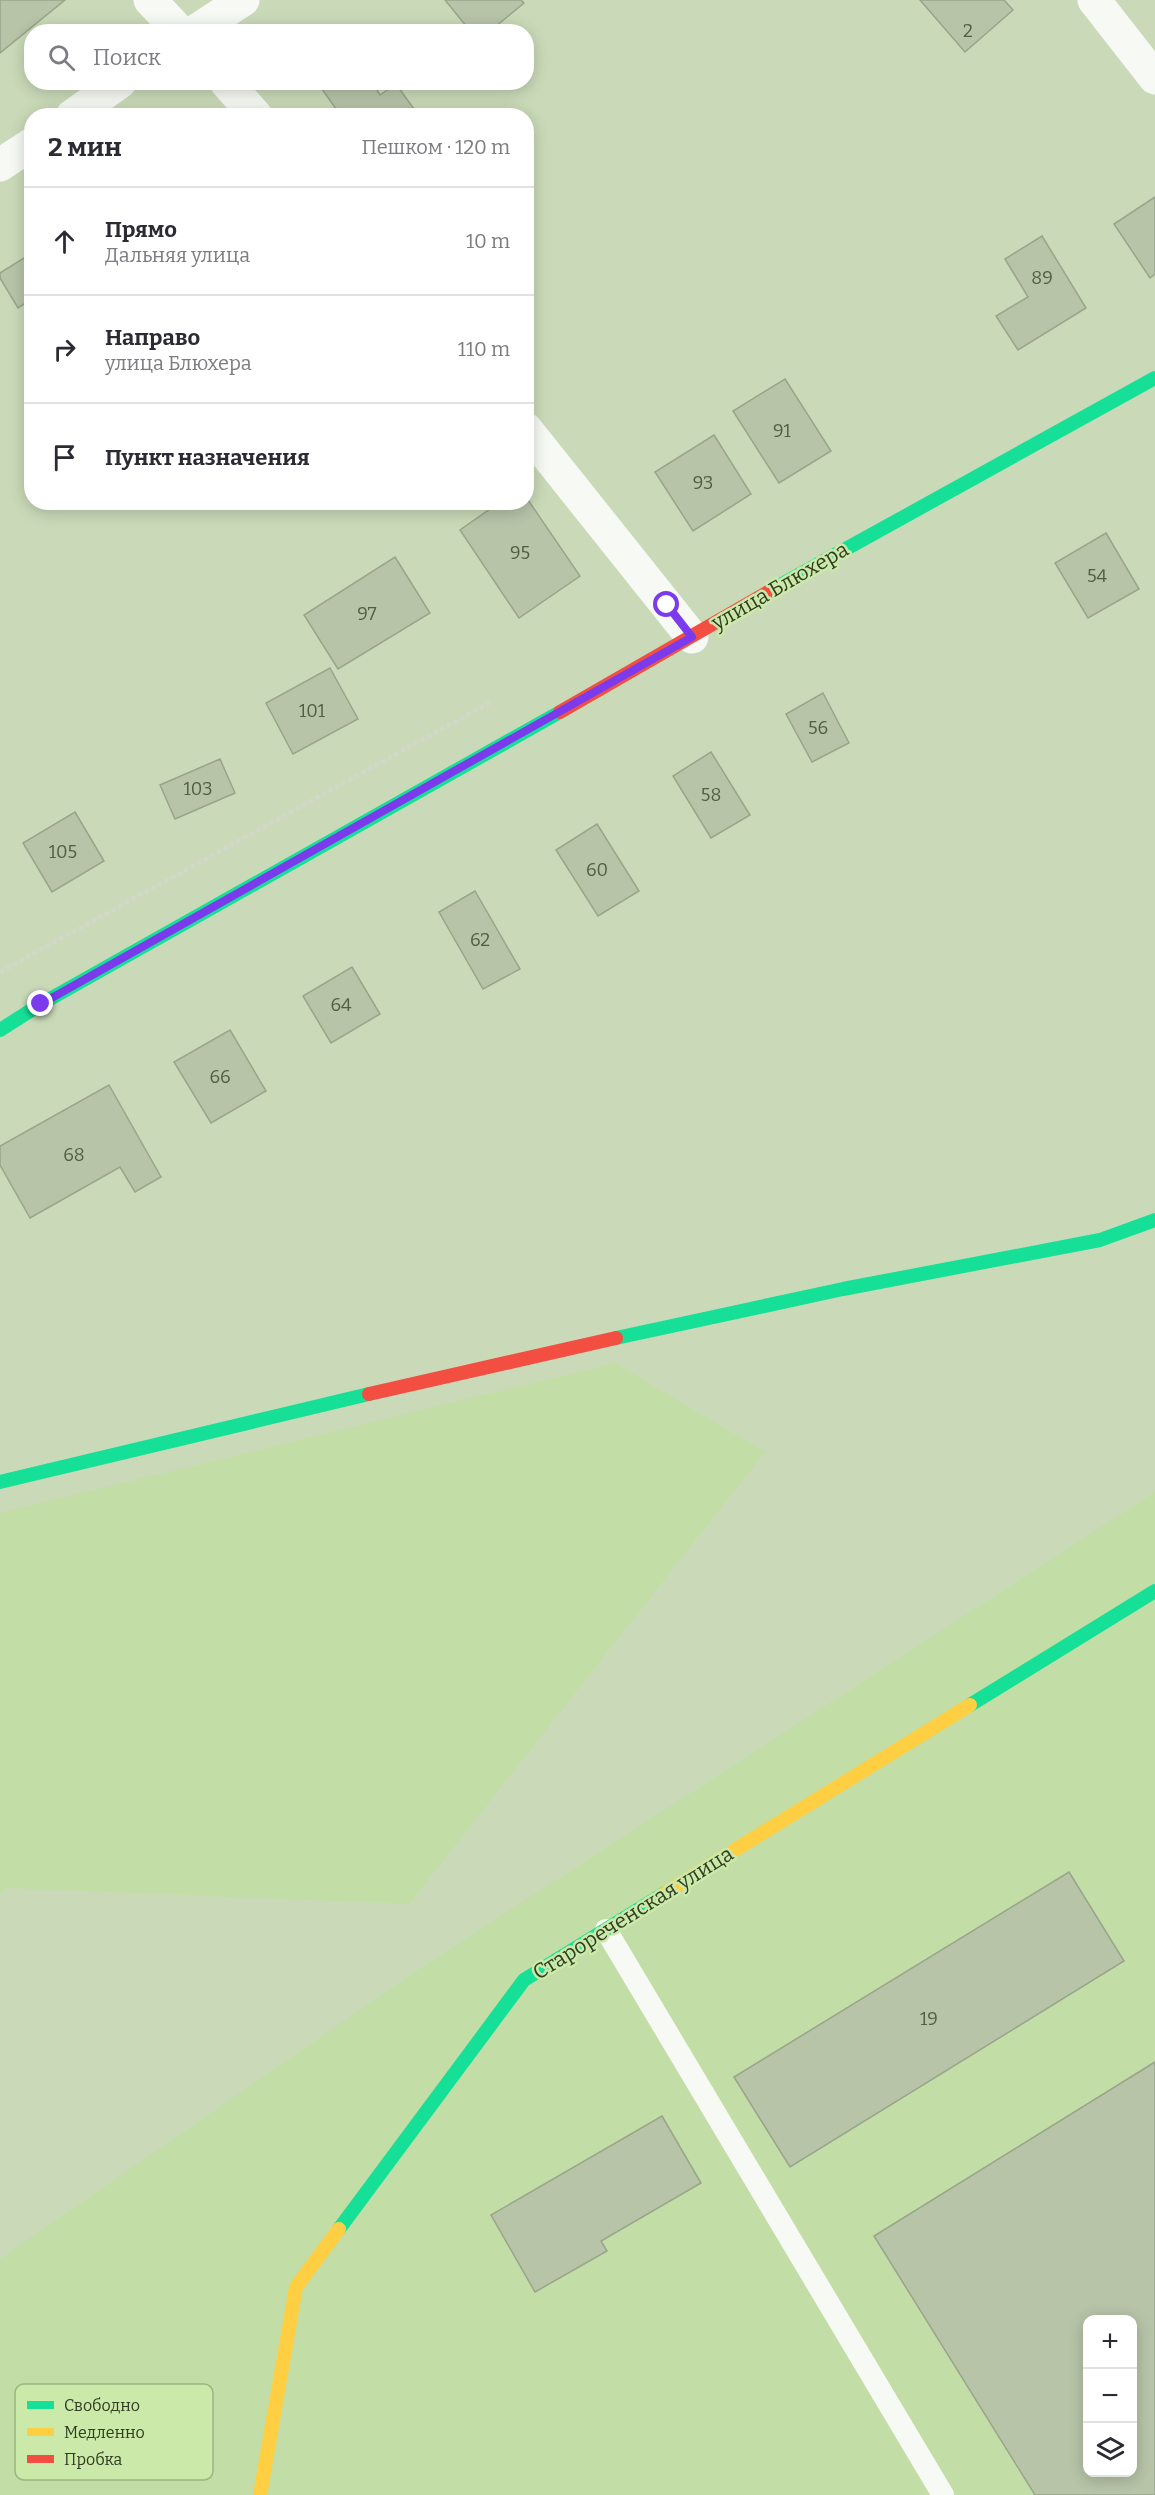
<!DOCTYPE html>
<html lang="ru">
<meta charset="utf-8">
<style>
body{margin:0;font-family:Bitter,serif;background:#f7f7f7;color:#2b2b33}
.controls{position:absolute;right:18px;bottom:18px;display:grid;overflow:hidden;border-radius:12px;box-shadow:0 3px 15px #0003}
.controls button{width:54px;height:54px;display:grid;place-items:center;padding:0;border:0;border-bottom:2px solid #e1e1e2;background:#fff;color:#2b2b33;font:30px sans-serif}
.stop{position:absolute;width:18px;height:18px;margin:-14px;border:4px solid #7c3aed;border-radius:50%;background:#fff}
.stop.end{background:#7c3aed;border-color:#fff;box-shadow:0 2px 6px #0008}
.list{margin:0;padding:0;list-style:none}
h2{display:flex;justify-content:space-between;align-items:center;height:78px;margin:0;padding:0 24px;font-size:26px}
h2 small{font-size:20px;font-weight:400;color:#7c7c81}
.list li{display:grid;grid-template-columns:39px 1fr auto;gap:18px;align-items:center;box-sizing:border-box;height:108px;padding:0 24px;border-top:2px solid #e1e1e2}
.list b{display:block;font-size:22px;white-space:nowrap}
.list p{margin:0;font-size:20px;white-space:nowrap;color:#7c7c81}
.list em{font-size:20px;font-style:normal;color:#7c7c81}
.icon{flex:none;width:33px;height:33px;fill:none;stroke:currentColor;stroke-width:2;stroke-linecap:round;stroke-linejoin:round}
.map{position:relative;flex:none;width:1155px;height:2495px;overflow:hidden}
.search{position:absolute;background:#fff;box-shadow:0 3px 15px #0003;left:24px;top:24px;width:510px;height:66px;display:flex;align-items:center;gap:15px;box-sizing:border-box;padding:0 21px;border-radius:24px;color:#7c7c81;font-size:22px}
.panel{position:absolute;background:#fff;box-shadow:0 3px 15px #0003;left:24px;top:108px;width:510px;height:402px;border-radius:24px}
.map>svg:first-child{display:block}
</style>
<div class="map">
<svg width="1155" height="2495" viewBox="0 0 1155 2495">
<rect width="100%" height="100%" fill="#cadab8"/>
<!-- built -->
<g fill="#c3dda6" fill-rule="evenodd">
<path d="M615 1363 765 1452 409 1904 7 1888 0 1893V1513Z"/>
<path d="M1155 1492V2495H0V2259L416 1971ZM1088 2320H1132V2472H1088Z"/>
</g>
<!-- building -->
<g fill="#b7c4a8" stroke="#99a58a" stroke-width="1.5" fill-rule="evenodd">
<path d="M0 0H65L0 53Z"/>
<path d="M445 0H521L524 3 489 32H471Z"/>
<path d="M920 0H1004L1013 10 965 52Z"/>
<path d="M317 82H372L380 95 396 84 419 116H341Z"/>
<path d="M1155 197V274L1150 278 1114 224Z"/>
<path d="M1042 236 1086 308 1018 350 996 316 1028 297 1005 259Z"/>
<path d="M32 253V299L18 308 0 278V273Z"/>
<path d="M785 379 831 451 779 483 733 411Z"/>
<path d="M714 435 751 494 693 531 655 472Z"/>
<path d="M526 497 580 576 519 618 460 530 500 502H526Z"/>
<path d="M1106 533 1139 589 1088 618 1055 563Z"/>
<path d="M395 557 430 613 338 669 304 615Z"/>
<path d="M330 668 358 719 293 754 266 703Z"/>
<path d="M823 693 849 743 812 762 786 714Z"/>
<path d="M711 752 750 815 711 838 673 776Z"/>
<path d="M220 759 235 793 175 819 160 785Z"/>
<path d="M75 812 104 861 52 892 23 843Z"/>
<path d="M597 824 639 891 598 916 556 850Z"/>
<path d="M475 891 520 969 483 989 439 912Z"/>
<path d="M352 967 380 1014 331 1043 303 996Z"/>
<path d="M230 1030 266 1091 211 1123 174 1062Z"/>
<path d="M109 1085 161 1177 135 1192 120 1167 30 1218 0 1165V1146Z"/>
<path d="M1069 1872 1124 1961 790 2167 734 2077Z"/>
<path d="M1155 2062V2495H1035L874 2236ZM1088 2320H1132V2472H1088Z"/>
<path d="M662 2116 701 2183 601 2241 607 2251 535 2292 491 2215Z"/>
</g>
<g fill="none" stroke-linecap="round" stroke-linejoin="round">
<!-- path -->
<path stroke="#d2d7cc" stroke-width="4" stroke-dasharray="4.5 3" stroke-linecap="butt" d="M0 972 491 702"/>
<!-- lane -->
<path stroke="#f7f9f4" stroke-width="22" d="M606 1930 943 2495"/>
<!-- street -->
<g stroke="#f7f9f4" stroke-width="33">
<path d="M150 0 180 32"/>
<path d="M1094 0 1155 78"/>
<path d="M194 32 243 0"/>
<path d="M226 82 256 116"/>
<path d="M72 116 120 82"/>
<path d="M0 165 32 144"/>
<path d="M526 429 692 637"/>
</g>
<!-- fast -->
<g stroke="#16e098" stroke-width="14">
<path d="M777 587 1155 378"/>
<path d="M0 1030 41 1004 560 712"/>
<path d="M616 1338 843 1289 1100 1240 1155 1220"/>
<path d="M0 1482 369 1394"/>
<path d="M970 1705 1155 1591"/>
<path d="M339 2229 524 1980 665 1893"/>
</g>
<!-- slow -->
<g stroke="#ffcf43" stroke-width="14">
<path d="M665 1893 970 1705"/>
<path d="M260 2495 296 2287 339 2229"/>
</g>
<!-- jam -->
<g stroke="#f24e42" stroke-width="14">
<path d="M560 712 777 587"/>
<path d="M369 1394 616 1338"/>
</g>
</g>
<g fill="none" stroke-linecap="round" stroke-linejoin="round">
<!-- route -->
<path stroke="#7c3aed" stroke-width="8" d="M41 1004 692 637 667 605"/>
</g>
<g text-anchor="middle" dominant-baseline="central" stroke-width="5" stroke-linejoin="round" paint-order="stroke">
<!-- number labels -->
<g font-size="18" fill="#525e44">
<text x="968" y="31">2</text>
<text x="1042" y="278">89</text>
<text x="782" y="431">91</text>
<text x="703" y="483">93</text>
<text x="520" y="553">95</text>
<text x="1097" y="576">54</text>
<text x="367" y="614">97</text>
<text x="312" y="711">101</text>
<text x="818" y="728">56</text>
<text x="198" y="789">103</text>
<text x="711" y="795">58</text>
<text x="63" y="852">105</text>
<text x="597" y="870">60</text>
<text x="480" y="940">62</text>
<text x="341" y="1005">64</text>
<text x="220" y="1077">66</text>
<text x="74" y="1155">68</text>
<text x="929" y="2019">19</text>
</g>
<!-- street labels -->
<g font-size="21" fill="#313c23" stroke="#cbe9a9">
<text transform="translate(780 586) rotate(-30)">улица Блюхера</text>
<text transform="translate(633 1913) rotate(-32)">Старореченская улица</text>
</g>
</g>
<!-- legend -->
<rect x="15" y="2384" width="198" height="96" rx="9" fill="#cbe9a9" stroke="#9db581" stroke-width="1.5"/>
<rect x="27" y="2401" width="27" height="8" fill="#16e098"/>
<rect x="27" y="2428" width="27" height="8" fill="#ffcf43"/>
<rect x="27" y="2455" width="27" height="8" fill="#f24e42"/>
<g font-size="16" fill="#313c23">
<text x="64" y="2411">Свободно</text>
<text x="64" y="2438">Медленно</text>
<text x="64" y="2465">Пробка</text>
</g>
</svg>
<div class="controls">
<button>+</button>
<button>−</button>
<button><svg class="icon" aria-label="layers" viewBox="0 0 24 24"><path d="M12 4l9 5-9 5-9-5zM3 14l9 5 9-5"/></svg></button>
</div>
<div class="stop" style="left:667px;top:605px"></div>
<div class="stop end" style="left:41px;top:1004px"></div>
<div class="search"><svg class="icon" aria-label="search" viewBox="0 0 24 24"><circle cx="10" cy="10" r="6"/><path d="M15 15l6 6"/></svg>Поиск</div>
<section class="panel">
<h2>2 мин<small>Пешком · 120 m</small></h2>
<ul class="list">
<li><svg class="icon" aria-label="ahead" viewBox="0 0 24 24"><path d="M12 20V5M6 11l6-6 6 6"/></svg><div><b>Прямо</b><p>Дальняя улица</p></div><em>10 m</em></li>
<li><svg class="icon" aria-label="right" viewBox="0 0 24 24"><path d="M7 20v-9h11M14 6l5 5-5 5"/></svg><div><b>Направо</b><p>улица Блюхера</p></div><em>110 m</em></li>
<li><svg class="icon" aria-label="arrive" viewBox="0 0 24 24"><path d="M6 21V4h12l-3 4 3 4H6"/></svg><div><b>Пункт назначения</b></div></li>
</ul>
</section>
</div>
